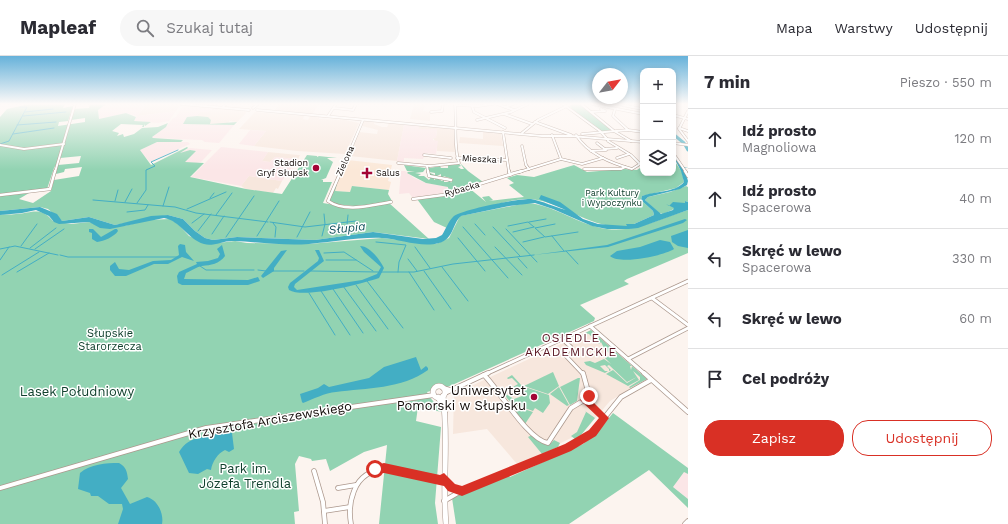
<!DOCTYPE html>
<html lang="pl">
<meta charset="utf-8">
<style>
body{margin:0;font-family:"Work Sans",sans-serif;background:#f7f7f7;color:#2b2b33}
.controls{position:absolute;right:12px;top:12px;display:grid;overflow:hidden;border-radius:8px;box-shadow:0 2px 6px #0003}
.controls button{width:36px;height:36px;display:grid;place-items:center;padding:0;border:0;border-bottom:1px solid #e1e1e2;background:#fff;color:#2b2b33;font:20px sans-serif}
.compass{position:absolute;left:592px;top:12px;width:36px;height:36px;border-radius:50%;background:#fff;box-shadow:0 2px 6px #0003;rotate:59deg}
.stop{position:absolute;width:12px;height:12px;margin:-9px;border:3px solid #d93025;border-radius:50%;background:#fff}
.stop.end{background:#d93025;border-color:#fff;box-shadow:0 1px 4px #0008}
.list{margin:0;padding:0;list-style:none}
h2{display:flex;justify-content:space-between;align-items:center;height:52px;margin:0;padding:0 16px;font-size:17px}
h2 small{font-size:13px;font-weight:400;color:#7c7c81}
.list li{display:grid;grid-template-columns:26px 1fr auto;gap:12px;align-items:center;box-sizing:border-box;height:60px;padding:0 16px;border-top:1px solid #e1e1e2}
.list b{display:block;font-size:15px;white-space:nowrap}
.list p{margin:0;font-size:13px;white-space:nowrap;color:#7c7c81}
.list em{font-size:13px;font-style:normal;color:#7c7c81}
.actions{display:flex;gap:8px;padding:12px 16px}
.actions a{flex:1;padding:9px 0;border:1px solid #d93025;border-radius:16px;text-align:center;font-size:14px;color:#d93025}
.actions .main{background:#d93025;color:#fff}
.icon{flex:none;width:22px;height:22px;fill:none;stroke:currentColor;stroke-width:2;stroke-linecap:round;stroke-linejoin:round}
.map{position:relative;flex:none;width:688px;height:468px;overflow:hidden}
header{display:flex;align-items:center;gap:24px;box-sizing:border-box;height:56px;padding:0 20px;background:#fff;border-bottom:1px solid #e1e1e2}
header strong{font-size:19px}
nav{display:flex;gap:22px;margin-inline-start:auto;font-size:14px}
.search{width:280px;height:36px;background:#f7f7f7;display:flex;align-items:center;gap:10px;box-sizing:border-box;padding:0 14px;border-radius:22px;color:#7c7c81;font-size:15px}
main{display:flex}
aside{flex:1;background:#fff}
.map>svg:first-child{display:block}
</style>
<header>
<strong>Mapleaf</strong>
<div class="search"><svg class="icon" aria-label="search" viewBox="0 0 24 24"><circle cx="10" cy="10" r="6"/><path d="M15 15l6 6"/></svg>Szukaj tutaj</div>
<nav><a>Mapa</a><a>Warstwy</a><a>Udostępnij</a></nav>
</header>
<main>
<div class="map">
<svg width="688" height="468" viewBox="0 0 688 468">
<rect width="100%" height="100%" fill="#fcf4ef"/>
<!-- built -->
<g fill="#f7e7dd">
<path d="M146 48H178L180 49 176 55 138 60Z"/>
<path d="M279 48H319L312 58 275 54Z"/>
<path d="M414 48 425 49 423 55 430 56V65L410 63Z"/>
<path d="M214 52 245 55 246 57 237 66 230 65 226 68H209L197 60 200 55 208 56Z"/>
<path d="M255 56 304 60 303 63 308 64 310 60 320 61 319 63 339 64 340 63 359 67 345 98 297 95 254 90 266 75 239 73Z"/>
<path d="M364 65 374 66V68L382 71H387L389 67 404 69 397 105 350 100 359 76 377 78 378 74 362 70Z"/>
<path d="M419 70 453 73 455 74V96L437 95V88L433 82 436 81 437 74 418 73Z"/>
<path d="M483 76 501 78 503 90 459 87 460 81 483 83Z"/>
<path d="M268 96 298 99H300L298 103 275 101 270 106 262 105Z"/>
<path d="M249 120 282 125 278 133 276 132 273 137 246 133 241 130Z"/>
<path d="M591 274 647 323 610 345 581 379 575 383 573 381 559 388 558 391 517 408 487 373 453 378 454 338Z"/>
</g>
<!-- industrial -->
<g fill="#fbe6e7">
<path d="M105 48H145L138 60 176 55 169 65 158 67 133 65 137 60 126 57 99 63 98 54Z"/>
<path d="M183 50 213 52 208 56H200L196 61 183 68 234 69 219 87 205 86 202 84 153 82 152 81 166 71 173 62 176 61Z"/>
<path d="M404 69 419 70V73H437L436 82H433V84L438 85 436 98 425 97 423 103 404 102V106L397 105Z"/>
<path d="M250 74 266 75 254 90 239 88Z"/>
<path d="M157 86H188L190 88 150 106 139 94Z"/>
<path d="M221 91 268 96 262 105 270 106 275 101 298 103 282 125 249 120 241 130 191 121Z"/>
<path d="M190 92 212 94 201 106 196 107 184 106 196 95 190 94 182 98 179 97Z"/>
<path d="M401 115H405L414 122 426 127 448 131V136L413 142 409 137 399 138Z"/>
<path d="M684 415 688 418V443L673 431Z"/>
</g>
<!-- medical -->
<path fill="#fbe8d8" d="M348 104 392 109 388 125 391 126 389 134 353 130 350 136 334 135Z"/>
<!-- green -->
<g fill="#92d3b2">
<path d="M29 48H65L63 52 73 50 68 65 59 66 58 70 85 66V62L71 64 73 53 89 52 90 48H106L98 54 99 63 126 57 136 61 134 65 151 66 145 70 144 68V71H142L143 69 121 68 112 75 119 77 117 80 123 78 124 81 134 78 142 72 158 71 168 67 166 71 152 81 153 82 183 84 181 86H157L140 94 151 109 187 91 188 92 180 97 190 94 196 95 185 106 204 107 190 121 246 133 282 138 307 99 317 100V101L319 100 337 102H327L333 106 326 122 321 124H323V126H332L323 147 346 151 354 150 333 148 328 146 336 129 337 128 335 135 350 136 352 130 389 134 388 138 392 145 366 149 389 147 429 183 373 176 315 184 237 181 213 184 205 182 195 175 183 163 168 159 115 169 89 161 62 165 48 153 40 151 0 155V140L29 137 19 143 33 147 51 135 54 124 79 120 82 111 65 113 64 116 56 118 58 109 79 107 81 100 60 102 54 112 47 133 0 138V61L7 53Z"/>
<path d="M572 48H580L612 75 601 76 573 54 570 50Z"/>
<path d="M197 60 208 61 211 64 210 68 237 66 234 69 183 68 187 61Z"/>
<path d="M673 103 682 116 684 126 676 132 642 140 641 144 653 155 654 159 634 168H627L628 170C589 174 567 147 531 143 516 142 500 148 486 151 472 154 454 157 447 172L434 166 417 143 441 140 469 132 486 146 482 141 489 140 493 144 489 145 524 141 509 129 514 127 507 122 517 119 534 121 574 109 587 116 624 113 637 114 643 110V117H673Z"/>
<path d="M460 107 468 115 483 126 445 137 448 136V131L426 127 407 117 408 116H415L407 115 404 109 426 112 423 116 415 117 421 118 418 120H424L429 124 431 121 434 122V124L437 122 442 125 444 124V126H448L450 124 451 127 453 123 443 120 445 122H441V118L437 120H430V117L435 119V117L429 116 428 110 430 112 440 110 441 112H448V109L459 108 461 110 458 111 461 113H464Z"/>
<path d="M686 130 688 131V146L685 145V148L663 158 659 157 645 144 648 141 670 136Z"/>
<path d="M527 147C553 149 573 165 597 171 630 180 658 163 688 154V197L627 223 624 225 629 228 580 249 595 262 594 265 450 330 427 336C430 344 438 348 442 356L418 351 416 365 441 371 435 447 438 468H379L387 389 364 396 330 415 326 403 312 405 311 403 299 400 295 408 299 455 294 456 295 468H0V159C5 158 10 159 16 158 33 157 40 150 53 165L71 168 89 166 99 170H124L148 164 170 163 178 168 189 180 209 188 235 185 247 187 308 188 382 182 436 188 449 182 460 160Z"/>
<path d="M591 274 632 310H630L631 314 632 310 647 323 630 332 629 331 640 324V321L633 315 639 324 628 330 606 318 613 314 627 327 637 321 627 326 609 309 607 310 611 314 609 315V313L605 309 600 310 605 315H608L605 317 586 309 584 306 590 305 595 307 604 303 611 308 605 302 611 299 604 292 601 286 599 288 589 278 585 277Z"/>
<path d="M553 316 559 330 548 338 524 330Z"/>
<path d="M512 319 522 330 549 339 550 347 543 357 535 352 533 355C522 351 511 350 505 339L506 338 514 343 522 340 524 338 520 331 515 333 513 331 518 328 512 322 508 323 507 322Z"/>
<path d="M578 322H580L577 345 570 349 560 331Z"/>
<path d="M559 331 569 349 567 350 550 338Z"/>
<path d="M507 344 512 349 533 356 525 368Z"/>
<path d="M585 355 595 362 581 379 575 383 571 380 577 376 586 356Z"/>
<path d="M613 357 688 412V418L684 416 673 431 688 443V452L649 414 569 468H456L452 442 508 418 510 421 583 388 596 378Z"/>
<path d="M532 379 546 389 550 388 554 384 560 387 558 391 542 398 528 381Z"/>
</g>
<!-- water -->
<g fill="#43aec4">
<path d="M673 100 682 111 688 112H684L688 125 687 129 680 133 648 141 645 144 661 158 673 154 674 152 666 148 669 150 673 146 685 147V145L688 146V154L638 172 629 173H607L592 170 553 153 535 147 509 150 461 160C452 168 454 183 439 187 421 192 400 183 382 182 358 181 333 186 309 188 284 190 259 186 234 185 224 184 213 191 204 188 187 183 181 165 164 162L110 173 100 172 89 166 59 168 54 166 49 160 36 154 22 157 0 159V155L40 151 57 158 62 165 89 161 115 169 151 160 168 159 183 163 195 175 205 182 213 184 237 181 315 184 373 176 423 183 436 182 442 179C446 173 448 166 453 161 459 154 521 142 531 143 543 145 554 151 566 154L539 143 541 139 560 146 583 163 598 168 627 170 626 168H634L654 159 653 155 641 144 642 140C654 135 675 137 684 126L681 115Z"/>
<path d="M685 163 687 164 683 167 608 191 533 199 607 189Z"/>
<path d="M89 173H93L101 181 115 173H117L118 175C114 181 104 185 97 186L92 183V177L89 176Z"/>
<path d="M688 174V192L678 190 672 186 671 180Z"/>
<path d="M660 184 670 186 674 193C663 200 620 209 610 200L617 195 640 191Z"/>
<path d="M180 188 185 189 186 196 194 205 182 201 168 208H154L126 220H115L110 214V210L115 206 119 213 129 214 153 205 171 204 179 199 178 190Z"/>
<path d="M222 189 225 200C219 208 211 209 202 210 196 211 191 215 186 217L184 223 248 224 258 221 260 225 248 229H182L178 227 177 220 179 216 197 208 196 206 208 205 218 202 220 198 217 193Z"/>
<path d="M360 190C370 190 380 204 384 212L379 222C361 228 304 243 289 234L288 231 290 227 318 205 319 202 315 194H319L324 205 295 228 294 231 297 234 362 224 377 218 381 211 364 196Z"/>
<path d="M287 194 274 212V215L263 222 261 220 281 195Z"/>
<path d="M416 301 421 314 426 310 428 312V314C402 333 366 332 336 336 325 337 313 343 303 347L302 346 300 338 318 332 324 328 329 331 369 322 384 311Z"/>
<path d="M222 376 232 377 234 393 229 396 225 394C218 397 212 406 211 414L207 413 198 418 189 417 179 396C190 378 206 383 222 376Z"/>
<path d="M119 407C126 411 127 415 128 423L121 432 130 448 147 441C158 444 164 458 162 468H118L123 453 122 448H109L98 440H91L90 437 78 433 80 417C90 408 106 407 119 407Z"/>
</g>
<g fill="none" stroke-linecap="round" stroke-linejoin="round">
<!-- stream -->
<g stroke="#43aec4" stroke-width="1">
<path d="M25 56 53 53"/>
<path d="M23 60 66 56"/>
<path d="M17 69 56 66"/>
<path d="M13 78 54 72"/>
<path d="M0 88 9 85 27 51H20"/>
<path d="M210 142 214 137"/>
<path d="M93 144 175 151 196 157 268 166"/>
<path d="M115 145 118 134"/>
<path d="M125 146 132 133"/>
<path d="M137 147 146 134V114L155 110 151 106 178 94"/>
<path d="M163 150 169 131"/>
<path d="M187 153 226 136"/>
<path d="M127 156 145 154 148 149"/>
<path d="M216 159 232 137"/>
<path d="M270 166 305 171 356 165"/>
<path d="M529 166 546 163"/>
<path d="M192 167 204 158"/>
<path d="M273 167 276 171 275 181"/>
<path d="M475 168 485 179"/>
<path d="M555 168 535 172 545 181 578 176"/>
<path d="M508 170 528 166 534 171"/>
<path d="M463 171 508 222"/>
<path d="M493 171 520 200"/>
<path d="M506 173 537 206"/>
<path d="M198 175 211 158"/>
<path d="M513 176 534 171"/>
<path d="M212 178 224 160"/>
<path d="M346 178 348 159"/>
<path d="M257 180 279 145"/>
<path d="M322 180 325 168 324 158"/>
<path d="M552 180 564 195"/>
<path d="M226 181 254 140"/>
<path d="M297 181 310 156"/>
<path d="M458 182 485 215"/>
<path d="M376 186 406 189 399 206 398 216"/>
<path d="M523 186 544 181"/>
<path d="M21 190 37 168"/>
<path d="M415 191 430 212"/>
<path d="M495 191 522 219"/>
<path d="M30 192 56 172"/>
<path d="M0 193 15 190 58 199"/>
<path d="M35 193 64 173"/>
<path d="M566 195 578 208"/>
<path d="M324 197 344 196 373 215"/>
<path d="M60 199 68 201H178"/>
<path d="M518 202 527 212"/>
<path d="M408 203 417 215"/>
<path d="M0 204 9 191"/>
<path d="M326 204H356"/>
<path d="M200 210 206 214H254"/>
<path d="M442 211 468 245"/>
<path d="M258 214 266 215"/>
<path d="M273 215H304"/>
<path d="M311 215 378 216"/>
<path d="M424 215 451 253"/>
<path d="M17 216 49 197"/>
<path d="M381 216H414L453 208 534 199"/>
<path d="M409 216 434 254"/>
<path d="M2 219 39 196"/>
<path d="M367 225 403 272"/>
<path d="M356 229 388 273"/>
<path d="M343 230 376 275"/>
<path d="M333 233 363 277"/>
<path d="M321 235 350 279"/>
<path d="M309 237 335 279"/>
</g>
<!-- river -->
<path stroke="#43aec4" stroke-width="3" d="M673 78 684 87 688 94"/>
<!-- minor-far3 casing -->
<g stroke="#ac988d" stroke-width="3">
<g id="minor-far3">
<path d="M497 48 514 54"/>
<path d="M563 48 600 75 608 84"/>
<path d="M581 48 614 75 631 85"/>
<path d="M592 48 643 58"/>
<path d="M618 48 632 51"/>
<path d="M633 48 632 51 643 53"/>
<path d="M455 49 478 50 493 48"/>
<path d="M472 50 474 56 505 72"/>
<path d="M223 51 226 48"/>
<path d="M505 51 513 48"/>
<path d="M334 52 353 54 356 48"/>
<path d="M615 53 613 60 628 74"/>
<path d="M688 55 679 73 688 85"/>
<path d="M431 56 442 55 443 48"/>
<path d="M591 56 605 55 601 53"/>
<path d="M504 58 532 68"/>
<path d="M673 59 688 63"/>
<path d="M328 60 336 48"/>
<path d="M477 64 511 56 528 48"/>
<path d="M535 66 571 79"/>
<path d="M679 72 688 75"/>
<path d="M503 76 509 116"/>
<path d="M582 78 628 74 643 76"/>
<path d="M552 79 561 103 582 108 603 102"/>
<path d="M576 79C588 98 611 107 632 113L640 108 631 99 608 85"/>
<path d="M0 89 24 93 64 88"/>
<path d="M522 90 526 109 529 113"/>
<path d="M605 93 617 92"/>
<path d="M591 95 606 94 597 87"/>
<path d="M673 97 686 116"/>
<path d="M424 99 451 102"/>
<path d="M457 102 507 104"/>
<path d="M617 102 629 98"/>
<path d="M398 107 430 110 459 107C453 89 457 67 455 48"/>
<path d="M427 110 428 116"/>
<path d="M584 113H621L625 111"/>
<path d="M55 116 75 48"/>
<path d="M341 116 363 64"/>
<path d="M519 116 561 103"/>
</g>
</g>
<!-- minor-far2 casing -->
<g stroke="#ac988d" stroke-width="3.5">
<g id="minor-far2">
<path d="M341 115 328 145C345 157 372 149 391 146"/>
<path d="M428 115 429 120 451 124"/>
<path d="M509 115 510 119"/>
<path d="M685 115 688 120"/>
<path d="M511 118 522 115"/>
<path d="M0 139 50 133 55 115"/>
<path d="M413 143 443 139 512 118"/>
</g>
</g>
<!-- minor-far1 casing -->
<g stroke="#ac988d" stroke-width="4.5">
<g id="minor-far1">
<path d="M652 242 688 269"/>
<path d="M590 270 645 318"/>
<path d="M562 283 571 291 565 299 583 318"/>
<path d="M628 303 688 272"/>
<path d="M486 318 688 225"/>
</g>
</g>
<!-- minor casing -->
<g stroke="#ac988d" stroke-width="5.5">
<g id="minor">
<path d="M644 317 688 356"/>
<path d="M484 319C501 336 527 383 548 387L571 352 586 343 589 339 583 317"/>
<path d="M443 332 450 334"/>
<path d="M445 337 488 317"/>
<path d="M585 344 605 362"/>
<path d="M314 415 323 446 325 468"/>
<path d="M446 424 452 431 462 435"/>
<path d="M0 432 206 372 434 339"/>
<path d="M338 432 356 429"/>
<path d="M444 445 456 438 579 386 592 377 621 341 651 324"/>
<path d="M324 455 350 451"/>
<path d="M351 468C349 457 350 445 354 435 368 398 416 418 444 425"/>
<path d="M685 468 688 465"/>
</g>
</g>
<!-- major-far1 casing -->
<g stroke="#ac988d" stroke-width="3">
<g id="major-far1">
<path d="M181 48 249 54"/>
<path d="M253 52 258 48"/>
<path d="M257 54 542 80H571L643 86"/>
<path d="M522 77 538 64 571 48"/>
<path d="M673 87 688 89"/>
</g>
</g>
<!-- major casing -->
<g stroke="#ac988d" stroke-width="6">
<g id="major">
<circle cx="439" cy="336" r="6"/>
<path d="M443 340C449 383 442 425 446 468"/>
<path d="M438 341 445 355"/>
</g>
</g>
<!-- minor-far3 -->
<use href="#minor-far3" stroke="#fff" stroke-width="2"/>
<!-- minor-far2 -->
<use href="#minor-far2" stroke="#fff" stroke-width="2.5"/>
<!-- minor-far1 -->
<use href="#minor-far1" stroke="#fff" stroke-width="3"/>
<!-- minor -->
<use href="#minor" stroke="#fff" stroke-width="4"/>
<!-- major-far1 -->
<use href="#major-far1" stroke="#fff" stroke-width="2"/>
<!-- major -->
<use href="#major" stroke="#fff" stroke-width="5"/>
</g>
<!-- sky -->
<linearGradient id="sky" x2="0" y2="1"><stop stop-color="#66b2da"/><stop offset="0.42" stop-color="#fefaf8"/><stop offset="1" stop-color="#fefaf8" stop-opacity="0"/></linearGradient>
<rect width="688" height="114" fill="url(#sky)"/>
<!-- route -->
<path fill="#d93025" d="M589 337 593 340 591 344 609 362 596 380 571 395 462 440 448 435 444 430 384 417 375 418 370 413 372 410 384 407 440 419 444 417 455 428 462 430 565 388 589 374 599 362 580 344Z"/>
<!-- markers -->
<g fill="#a30436" stroke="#fff" stroke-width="1.5">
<circle cx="316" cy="112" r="4"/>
<path d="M365 111h4v4h4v4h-4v4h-4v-4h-4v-4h4z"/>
<circle cx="534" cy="341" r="4"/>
</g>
<g text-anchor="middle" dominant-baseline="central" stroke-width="3" stroke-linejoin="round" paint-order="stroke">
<!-- far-street labels -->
<g font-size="9" fill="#120b08" stroke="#fff">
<text transform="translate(482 103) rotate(3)">Mieszka I</text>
<text transform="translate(345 105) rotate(-66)">Zielona</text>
<text transform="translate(462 133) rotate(-16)">Rybacka</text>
</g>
<!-- far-poi labels -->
<g font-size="9" fill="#120b08" stroke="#fff" text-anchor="end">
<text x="308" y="107">Stadion<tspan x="308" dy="10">Gryf Słupsk</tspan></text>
<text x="376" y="117" text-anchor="start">Salus</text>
</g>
<!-- far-park labels -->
<g font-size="9" fill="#11412e" stroke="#fff">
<text x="612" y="137">Park Kultury<tspan x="612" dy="10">i Wypoczynku</tspan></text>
</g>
<!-- park labels -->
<g font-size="11" fill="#11412e" stroke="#fff">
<text x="110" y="277">Słupskie<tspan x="110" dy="13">Starorzecza</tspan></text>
</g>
<!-- water labels -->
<g font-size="12" font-style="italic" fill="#12505b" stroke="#fff">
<text transform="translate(347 172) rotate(-6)">Słupia</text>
</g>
<!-- neighbourhood labels -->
<g font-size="12" letter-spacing="1" fill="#581320" stroke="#fff">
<text x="571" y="282">OSIEDLE<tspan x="571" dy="14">AKADEMICKIE</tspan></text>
</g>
<!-- near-poi labels -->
<g font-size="13" fill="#120b08" stroke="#fff" text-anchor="end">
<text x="526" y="334">Uniwersytet<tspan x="526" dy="15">Pomorski w Słupsku</tspan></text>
</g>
<!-- near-park labels -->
<g font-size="13" fill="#11412e" stroke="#fff">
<text x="77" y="335">Lasek Południowy</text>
<text x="245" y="412">Park im.<tspan x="245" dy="15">Józefa Trendla</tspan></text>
</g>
<!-- near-street labels -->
<g font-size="13" fill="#120b08" stroke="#fff">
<text transform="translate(270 364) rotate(-10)">Krzysztofa Arciszewskiego</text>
</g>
</g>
</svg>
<div class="controls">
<button>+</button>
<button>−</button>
<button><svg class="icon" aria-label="layers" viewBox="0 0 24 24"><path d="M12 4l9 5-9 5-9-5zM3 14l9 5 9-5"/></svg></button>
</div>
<svg class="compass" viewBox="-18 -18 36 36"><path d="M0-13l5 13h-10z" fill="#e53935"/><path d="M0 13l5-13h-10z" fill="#7c7c81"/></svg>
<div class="stop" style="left:375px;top:413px"></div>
<div class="stop end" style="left:589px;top:340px"></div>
</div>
<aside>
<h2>7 min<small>Pieszo · 550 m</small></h2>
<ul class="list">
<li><svg class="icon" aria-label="ahead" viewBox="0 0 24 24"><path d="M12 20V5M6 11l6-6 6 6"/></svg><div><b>Idź prosto</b><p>Magnoliowa</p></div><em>120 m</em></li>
<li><svg class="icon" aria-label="ahead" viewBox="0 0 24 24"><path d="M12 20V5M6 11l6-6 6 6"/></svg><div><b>Idź prosto</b><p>Spacerowa</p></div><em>40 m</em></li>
<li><svg class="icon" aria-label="left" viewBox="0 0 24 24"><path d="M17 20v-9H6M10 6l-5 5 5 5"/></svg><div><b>Skręć w lewo</b><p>Spacerowa</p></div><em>330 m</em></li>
<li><svg class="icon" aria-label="left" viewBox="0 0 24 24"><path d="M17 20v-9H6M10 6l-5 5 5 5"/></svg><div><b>Skręć w lewo</b></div><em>60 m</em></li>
<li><svg class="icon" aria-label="arrive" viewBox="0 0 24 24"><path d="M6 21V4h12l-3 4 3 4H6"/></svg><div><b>Cel podróży</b></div></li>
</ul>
<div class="actions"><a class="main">Zapisz</a><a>Udostępnij</a></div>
</aside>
</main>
